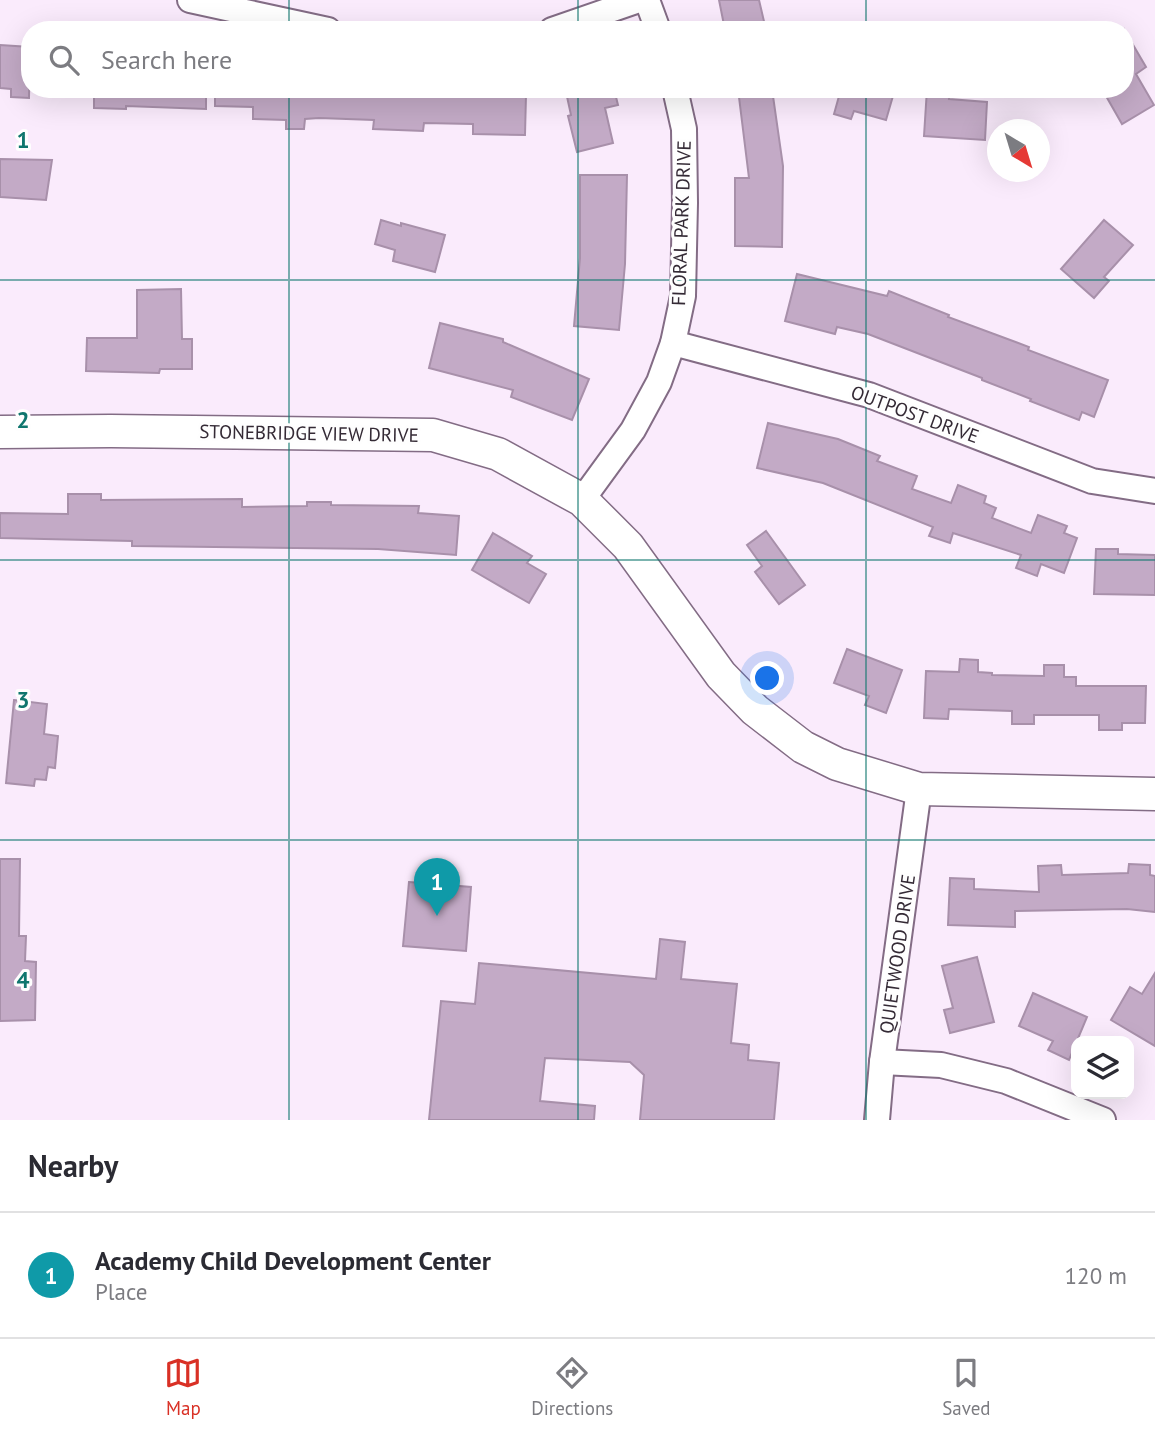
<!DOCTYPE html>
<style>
body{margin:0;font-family:"PT Sans",sans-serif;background:#f2f2f3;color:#2b2b33}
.controls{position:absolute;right:21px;bottom:21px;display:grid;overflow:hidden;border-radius:14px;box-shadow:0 7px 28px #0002}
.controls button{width:63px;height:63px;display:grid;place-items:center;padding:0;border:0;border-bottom:2px solid #e1e1e2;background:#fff;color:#2b2b33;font:35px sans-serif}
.compass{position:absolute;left:987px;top:119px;width:63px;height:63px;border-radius:50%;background:#fff;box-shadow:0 7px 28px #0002;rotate:142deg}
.you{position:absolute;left:768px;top:679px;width:24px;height:24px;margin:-18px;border:5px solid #fff;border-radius:50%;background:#1a73e8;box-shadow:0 0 0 10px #1a73e833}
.badge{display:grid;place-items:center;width:46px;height:46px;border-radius:50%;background:#d93025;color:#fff;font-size:23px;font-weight:700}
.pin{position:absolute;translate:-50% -58px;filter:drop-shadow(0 2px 4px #0008)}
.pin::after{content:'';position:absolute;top:37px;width:24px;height:21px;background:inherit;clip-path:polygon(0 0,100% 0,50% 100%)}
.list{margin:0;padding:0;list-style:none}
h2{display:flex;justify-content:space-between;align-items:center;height:91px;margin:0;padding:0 28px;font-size:30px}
h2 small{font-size:23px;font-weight:400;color:#7c7c81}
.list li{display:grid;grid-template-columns:46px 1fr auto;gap:21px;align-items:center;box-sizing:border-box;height:126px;padding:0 28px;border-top:2px solid #e1e1e2}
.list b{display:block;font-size:26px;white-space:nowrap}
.list p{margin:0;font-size:23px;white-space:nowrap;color:#7c7c81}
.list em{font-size:23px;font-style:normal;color:#7c7c81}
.icon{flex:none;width:38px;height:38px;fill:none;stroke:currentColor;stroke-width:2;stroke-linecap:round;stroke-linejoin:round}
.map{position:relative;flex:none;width:1155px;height:1120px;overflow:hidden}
.search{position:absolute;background:#fff;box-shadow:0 7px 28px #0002;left:21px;right:21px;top:21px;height:77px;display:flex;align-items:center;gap:18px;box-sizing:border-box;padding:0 24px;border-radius:28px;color:#7c7c81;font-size:26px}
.sheet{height:217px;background:#fff}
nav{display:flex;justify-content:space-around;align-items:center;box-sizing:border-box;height:98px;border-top:2px solid #e1e1e2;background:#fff;font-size:19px;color:#7c7c81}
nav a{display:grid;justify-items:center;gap:4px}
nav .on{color:#d93025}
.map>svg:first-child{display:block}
</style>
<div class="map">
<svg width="1155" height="1120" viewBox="0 0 1155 1120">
<rect width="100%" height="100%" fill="#faebfc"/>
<!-- building -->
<g fill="#c3aac6" stroke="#a890aa" stroke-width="2">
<path d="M719 0H759L766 30H725Z"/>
<path d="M1125 31 1146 67 1136 74 1154 105 1122 124 1102 89H1125Z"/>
<path d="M0 45 30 47 29 98 11 97V89L0 88Z"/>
<path d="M94 89H206V109L126 106V109L94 108Z"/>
<path d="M215 89H364L526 95 525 135 473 134V124L424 123 423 131 373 129 374 120 319 118 305 119 304 129H286V120L253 119V107L215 106Z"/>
<path d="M576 89H614L618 105 605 108 613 143 577 152 568 116 571 115 566 92Z"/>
<path d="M738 89H772L783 166 782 247 735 246V178H749Z"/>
<path d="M841 89H895L886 120 854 111 851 119 834 114Z"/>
<path d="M927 89H950L949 99 987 102 985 140 924 136Z"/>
<path d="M0 159 52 160 46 200 0 197Z"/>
<path d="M580 175H627L625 264 619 330 574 326 580 258Z"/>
<path d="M381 220 401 226V223L445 235 435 272 393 261 395 250 375 244Z"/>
<path d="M1104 220 1133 245 1104 277 1109 281 1094 298 1061 269Z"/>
<path d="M797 274 887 296 889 291 949 315 948 317 1029 347 1028 350 1108 380 1094 417 1082 412 1079 420 1030 401 1031 399 982 380V378L868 334 837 327 835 334 785 321Z"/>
<path d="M181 289 182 339H192V369H160L159 373 86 371 87 338H137V290Z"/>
<path d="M440 323 503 339V342L589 379 572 420 511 397 513 390 429 368Z"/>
<path d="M768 423 838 439 880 456 877 461 917 476 912 489 951 503 958 485 986 496 984 503 996 508 992 518 1031 533 1038 515 1067 526 1064 533 1077 538 1064 573 1041 564 1037 576 1016 568 1021 555 953 533 950 543 929 536 933 527 823 483 757 468Z"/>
<path d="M68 494H101V500L242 499V507L307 506V502H331V505L419 506 418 513 459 516 456 555 378 549 132 546V541L0 538V513L68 514Z"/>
<path d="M766 531 805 585 779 604 755 572 762 566 747 545Z"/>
<path d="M493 533 532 556 527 563 546 574 529 603 472 570Z"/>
<path d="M1096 549H1118V554L1155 555V595L1094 594Z"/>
<path d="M847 649 902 670 886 713 865 705 869 696 834 683Z"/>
<path d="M960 659 978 660V672L992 673V675L1044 676V665H1064V677H1076V686H1146L1145 723H1122V730H1099V715H1034V724H1012V711L949 709 948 719 924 718 926 671 959 672Z"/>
<path d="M14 700 47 704 44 734 58 736 55 768 48 767 46 780 35 779 34 786 6 783Z"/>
<path d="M0 859H20L19 936H26L25 961 36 962 35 1020 0 1021Z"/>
<path d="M1129 864 1150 865V875L1155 876V912L1127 909 1015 911V927L948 925 950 878 974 879V889L1039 892 1038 866 1061 865 1062 875 1128 873Z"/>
<path d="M409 882 471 887 466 951 403 946Z"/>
<path d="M660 939 685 942 681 979 737 984 731 1043 749 1045 748 1060 779 1063 774 1120H640L644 1075 630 1062 545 1058 540 1101 595 1106 594 1120H429L441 1001 475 1004 479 963 656 979Z"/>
<path d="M977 957 994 1022 950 1033 944 1010 953 1008 942 966Z"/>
<path d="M1155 973V1046L1111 1020 1130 987 1142 994Z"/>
<path d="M1033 993 1087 1017 1069 1060 1048 1050 1053 1041 1019 1026Z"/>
</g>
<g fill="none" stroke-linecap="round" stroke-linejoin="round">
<!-- minor casing -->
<g stroke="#836c85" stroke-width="28">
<g id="minor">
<path d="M190 0 328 30"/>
<path d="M647 0 658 30"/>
<path d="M552 30 639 0"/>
<path d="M673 343 869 395 1092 481 1155 491"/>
<path d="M582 500 633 430 659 382 673 343 683 296 685 203 684 129 675 89"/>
<path d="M882 1062 941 1065 1006 1081 1103 1120"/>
<path d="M877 1120 882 1062 919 789"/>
</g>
</g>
<!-- tertiary casing -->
<g stroke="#836c85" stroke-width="35">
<path id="tertiary" d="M0 432 111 431 433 435 498 454 582 500 628 546 721 675 755 710 803 747 837 764 919 789 1155 794"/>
</g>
<!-- minor -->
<use href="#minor" stroke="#fff" stroke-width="24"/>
<!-- tertiary -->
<use href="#tertiary" stroke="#fff" stroke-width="32"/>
</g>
<!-- grid -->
<path fill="none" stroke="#0f766e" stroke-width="2" stroke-opacity="0.55" d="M289 0V30M578 0V30M866 0V30M289 89V1120M578 89V1120M866 89V1120M0 280H1155M0 560H1155M0 840H1155"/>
<g text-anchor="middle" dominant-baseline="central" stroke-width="6" stroke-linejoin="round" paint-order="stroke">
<!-- street labels -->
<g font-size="19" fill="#342a35" stroke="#fefefe">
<text transform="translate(681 223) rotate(-88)">FLORAL PARK DRIVE</text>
<text transform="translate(915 414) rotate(20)">OUTPOST DRIVE</text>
<text transform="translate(309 433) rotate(1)">STONEBRIDGE VIEW DRIVE</text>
<text transform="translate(897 954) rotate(-82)">QUIETWOOD DRIVE</text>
</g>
</g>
<g font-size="23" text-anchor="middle" font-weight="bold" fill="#0f766e" stroke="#fefefe" stroke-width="6" stroke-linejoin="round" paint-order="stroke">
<text x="23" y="148">1</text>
<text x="23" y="428">2</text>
<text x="23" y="708">3</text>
<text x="23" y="988">4</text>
</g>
</svg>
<div class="controls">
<button><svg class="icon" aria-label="layers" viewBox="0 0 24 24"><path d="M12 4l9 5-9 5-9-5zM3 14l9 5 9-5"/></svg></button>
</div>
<svg class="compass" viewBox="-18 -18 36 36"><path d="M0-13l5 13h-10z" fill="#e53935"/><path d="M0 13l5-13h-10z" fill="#7c7c81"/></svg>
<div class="you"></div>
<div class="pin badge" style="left:437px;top:916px;background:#0f9aa8">1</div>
<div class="search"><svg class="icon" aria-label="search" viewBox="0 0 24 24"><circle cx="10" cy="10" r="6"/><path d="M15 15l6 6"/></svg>Search here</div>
</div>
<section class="sheet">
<h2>Nearby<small></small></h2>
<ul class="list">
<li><span class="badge" style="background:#0f9aa8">1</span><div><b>Academy Child Development Center</b><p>Place</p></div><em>120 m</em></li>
</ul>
</section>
<nav>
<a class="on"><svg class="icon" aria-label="map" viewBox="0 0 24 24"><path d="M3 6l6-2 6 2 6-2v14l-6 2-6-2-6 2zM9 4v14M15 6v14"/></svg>Map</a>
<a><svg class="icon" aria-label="directions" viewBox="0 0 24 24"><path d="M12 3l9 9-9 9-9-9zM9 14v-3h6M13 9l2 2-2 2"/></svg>Directions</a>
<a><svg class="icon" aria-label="saved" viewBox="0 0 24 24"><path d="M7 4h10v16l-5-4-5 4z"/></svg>Saved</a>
</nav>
